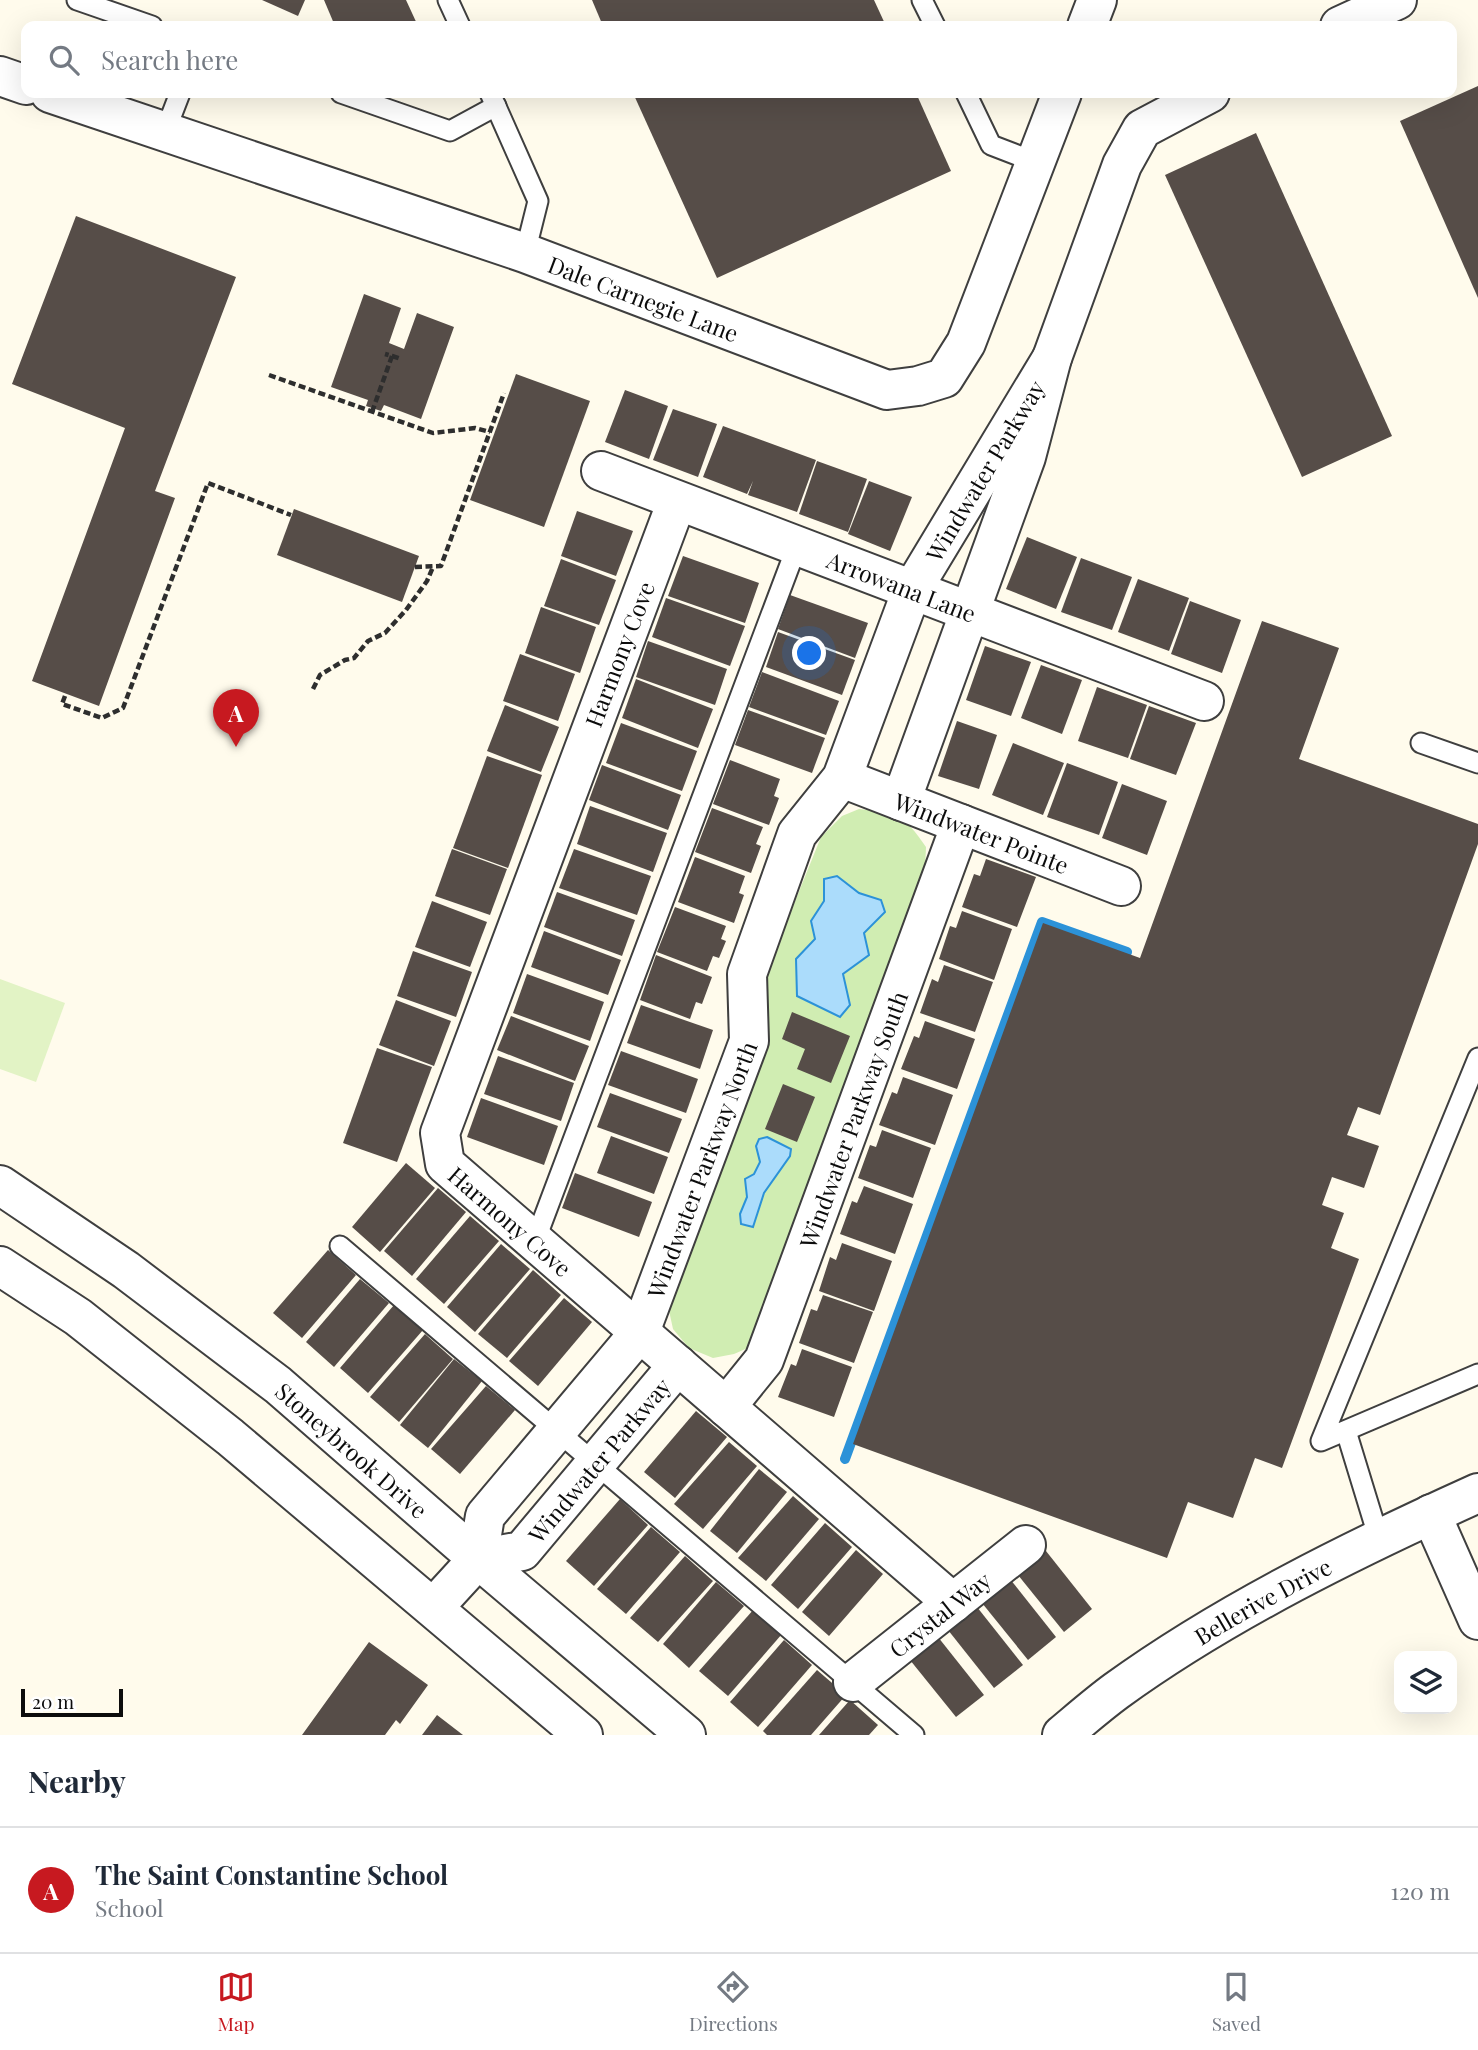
<!DOCTYPE html>
<style>
body{margin:0;font-family:"Playfair Display",serif;background:#f6f6f7;color:#1f2937}
.controls{position:absolute;right:21px;bottom:21px;display:grid;overflow:hidden;border-radius:14px;box-shadow:0 7px 28px #0002}
.controls button{width:63px;height:63px;display:grid;place-items:center;padding:0;border:0;border-bottom:2px solid #e0e1e3;background:#fff;color:#1f2937;font:35px sans-serif}
.scale{position:absolute;left:21px;bottom:18px;width:102px;box-sizing:border-box;padding-left:7px;border:4px solid #0c0c0c;border-top:0;font-size:19px;line-height:24px;white-space:nowrap;color:#0c0c0c;-webkit-text-stroke:5px #fff;paint-order:stroke}
.you{position:absolute;left:810px;top:654px;width:24px;height:24px;margin:-18px;border:5px solid #fff;border-radius:50%;background:#1a73e8;box-shadow:0 0 0 10px #1a73e833}
.badge{display:grid;place-items:center;width:46px;height:46px;border-radius:50%;background:#c71920;color:#fff;font-size:23px;font-weight:700}
.pin{position:absolute;translate:-50% -58px;filter:drop-shadow(0 2px 4px #0008)}
.pin::after{content:'';position:absolute;top:37px;width:24px;height:21px;background:inherit;clip-path:polygon(0 0,100% 0,50% 100%)}
.list{margin:0;padding:0;list-style:none}
h2{display:flex;justify-content:space-between;align-items:center;height:91px;margin:0;padding:0 28px;font-size:30px}
h2 small{font-size:23px;font-weight:400;color:#747a83}
.list li{display:grid;grid-template-columns:46px 1fr auto;gap:21px;align-items:center;box-sizing:border-box;height:126px;padding:0 28px;border-top:2px solid #e0e1e3}
.list b{display:block;font-size:26px;white-space:nowrap}
.list p{margin:0;font-size:23px;white-space:nowrap;color:#747a83}
.list em{font-size:23px;font-style:normal;color:#747a83}
.icon{flex:none;width:38px;height:38px;fill:none;stroke:currentColor;stroke-width:2;stroke-linecap:round;stroke-linejoin:round}
.map{position:relative;flex:none;width:1478px;height:1735px;overflow:hidden}
.search{position:absolute;background:#fff;box-shadow:0 7px 28px #0002;left:21px;right:21px;top:21px;height:77px;display:flex;align-items:center;gap:18px;box-sizing:border-box;padding:0 24px;border-radius:14px;color:#747a83;font-size:26px}
.sheet{height:217px;background:#fff}
nav{display:flex;justify-content:space-around;align-items:center;box-sizing:border-box;height:98px;border-top:2px solid #e0e1e3;background:#fff;font-size:19px;color:#747a83}
nav a{display:grid;justify-items:center;gap:4px}
nav .on{color:#c71920}
.map>svg:first-child{display:block}
</style>
<div class="map">
<svg width="1478" height="1735" viewBox="0 0 1478 1735">
<rect width="100%" height="100%" fill="#fffbec"/>
<!-- green -->
<path fill="#d0edb2" d="M859 809C898 813 903 814 926 847L925 870 750 1347 734 1354 713 1358 689 1348 673 1329 668 1306 766 973 821 837 842 816Z"/>
<!-- pitch -->
<path fill="#e2f3c5" d="M0 979 65 1003 36 1082 0 1069Z"/>
<!-- water -->
<g fill="#abdcfb" stroke="#2c92d8" stroke-width="2">
<path d="M837 876 859 893 881 900 885 912 864 933 869 955 843 974 850 1005 840 1017 797 996 796 959 815 939 811 921 824 901V879Z"/>
<path d="M767 1137 791 1149 790 1156 764 1193 753 1227 741 1224 740 1214 747 1197 745 1179 754 1174 760 1162 756 1146 759 1139Z"/>
</g>
<g fill="none" stroke-linecap="round" stroke-linejoin="round">
<!-- stream -->
<path stroke="#2c92d8" stroke-width="10" d="M845 1459 1042 922 1127 952"/>
</g>
<!-- building -->
<g fill="#564d48">
<path d="M262 0H305L298 16Z"/>
<path d="M324 0H406L418 26H335Z"/>
<path d="M592 0H874L886 26H603Z"/>
<path d="M1478 86V298L1400 121Z"/>
<path d="M633 93H916L951 171 717 278Z"/>
<path d="M1256 133 1392 436 1302 477 1165 175Z"/>
<path d="M76 216 236 277 155 491 175 498 99 706 32 681 125 428 12 384Z"/>
<path d="M364 294 401 308 389 343 404 349 417 313 454 327 421 419 384 405 381 411 366 406 368 400 331 387Z"/>
<path d="M516 374 590 401 544 527 470 500Z"/>
<path d="M625 390 668 406 649 459 605 442Z"/>
<path d="M673 409 717 424 698 477 653 460Z"/>
<path d="M723 426 816 460 797 512 748 495 753 481 747 494 703 477Z"/>
<path d="M817 461 867 479 848 532 799 514Z"/>
<path d="M869 481 912 497 890 551 848 534Z"/>
<path d="M294 509 419 556 402 602 277 555Z"/>
<path d="M577 511 633 531 616 576 561 556Z"/>
<path d="M1027 537 1077 557 1056 609 1006 589Z"/>
<path d="M683 556 759 583 745 623 668 596Z"/>
<path d="M1081 558 1132 577 1112 630 1061 612Z"/>
<path d="M561 559 616 580 599 625 544 606Z"/>
<path d="M1138 579 1189 598 1169 651 1118 632Z"/>
<path d="M790 595 868 623 855 658 778 629Z"/>
<path d="M666 598 745 626 730 666 652 637Z"/>
<path d="M1190 601 1241 620 1222 673 1171 654Z"/>
<path d="M541 607 596 627 580 673 525 653Z"/>
<path d="M1262 621 1339 648 1299 759 1478 824V844L1380 1115 1358 1107 1347 1135 1379 1146 1364 1188 1332 1177 1322 1205 1344 1213 1331 1248 1359 1259 1282 1468 1255 1458 1233 1518 1188 1502 1167 1558 853 1444 1043 923 1140 958Z"/>
<path d="M778 632 855 660 842 695 766 667Z"/>
<path d="M648 641 727 669 715 705 636 677Z"/>
<path d="M985 646 1031 662 1011 716 966 700Z"/>
<path d="M520 654 575 674 558 721 503 701Z"/>
<path d="M1041 665 1082 680 1062 734 1021 718Z"/>
<path d="M762 672 839 701 826 735 749 707Z"/>
<path d="M636 679 713 709 698 748 622 718Z"/>
<path d="M1097 687 1147 705 1128 758 1078 741Z"/>
<path d="M505 705 559 727 541 772 487 751Z"/>
<path d="M1149 706 1196 723 1176 775 1130 759Z"/>
<path d="M748 710 825 738 812 773 735 745Z"/>
<path d="M957 721 997 735 979 789 938 776Z"/>
<path d="M621 723 697 751 682 791 606 763Z"/>
<path d="M1013 743 1064 763 1043 815 992 795Z"/>
<path d="M487 756 542 775 508 868 453 848Z"/>
<path d="M730 760 780 779 774 796 779 798 769 825 713 804Z"/>
<path d="M1067 763 1118 782 1099 835 1047 817Z"/>
<path d="M602 765 681 795 668 830 589 800Z"/>
<path d="M1122 784 1167 801 1147 855 1102 838Z"/>
<path d="M590 806 667 833 653 872 577 844Z"/>
<path d="M712 808 763 827 756 844 761 846 751 873 695 852Z"/>
<path d="M452 849 507 869 490 915 435 896Z"/>
<path d="M574 849 651 876 637 915 559 888Z"/>
<path d="M695 857 745 876 739 893 744 895 734 923 678 902Z"/>
<path d="M986 859 1036 877 1017 927 962 907 974 874 980 876Z"/>
<path d="M557 892 635 920 622 956 544 927Z"/>
<path d="M432 901 487 922 470 967 415 947Z"/>
<path d="M675 907 726 926 721 939 726 941 719 958 713 956 707 971 657 952Z"/>
<path d="M962 911 1012 929 994 980 939 959 950 926 956 928Z"/>
<path d="M544 931 621 960 608 995 531 967Z"/>
<path d="M413 951 472 972 456 1017 397 996Z"/>
<path d="M656 955 712 977 702 1004 696 1002 690 1019 640 1000Z"/>
<path d="M944 965 993 982 975 1032 920 1013 932 979 938 982Z"/>
<path d="M527 974 604 1002 590 1041 513 1013Z"/>
<path d="M396 1000 451 1021 434 1066 379 1045Z"/>
<path d="M641 1005 713 1030 700 1069 627 1043Z"/>
<path d="M792 1012 850 1036 831 1083 797 1069 805 1049 782 1039Z"/>
<path d="M511 1016 589 1046 575 1081 497 1050Z"/>
<path d="M925 1021 975 1039 957 1089 901 1069 914 1036 919 1038Z"/>
<path d="M377 1048 432 1067 397 1162 343 1143Z"/>
<path d="M621 1051 698 1079 686 1113 608 1085Z"/>
<path d="M498 1056 574 1083 561 1121 484 1094Z"/>
<path d="M903 1077 953 1095 935 1145 879 1125 892 1092 897 1094Z"/>
<path d="M783 1084 815 1097 797 1142 765 1129Z"/>
<path d="M610 1093 682 1119 669 1153 597 1127Z"/>
<path d="M481 1098 558 1126 544 1165 467 1137Z"/>
<path d="M882 1130 931 1148 913 1198 858 1178 870 1145 876 1147Z"/>
<path d="M611 1136 668 1157 654 1194 597 1173Z"/>
<path d="M406 1163 435 1188 380 1252 352 1227Z"/>
<path d="M575 1173 652 1202 639 1237 562 1208Z"/>
<path d="M864 1186 913 1204 895 1254 840 1234 852 1201 857 1203Z"/>
<path d="M438 1188 466 1212 412 1276 384 1251Z"/>
<path d="M470 1216 499 1241 444 1304 416 1279Z"/>
<path d="M842 1243 892 1261 874 1311 819 1291 830 1257 836 1260Z"/>
<path d="M501 1244 530 1269 475 1332 447 1307Z"/>
<path d="M328 1250 356 1275 302 1338 273 1313Z"/>
<path d="M533 1270 561 1295 507 1358 478 1334Z"/>
<path d="M360 1279 389 1303 334 1367 306 1342Z"/>
<path d="M823 1295 873 1312 854 1363 799 1343 811 1309 817 1311Z"/>
<path d="M564 1298 592 1322 538 1386 509 1361Z"/>
<path d="M394 1305 423 1330 368 1393 340 1368Z"/>
<path d="M425 1334 453 1359 399 1422 370 1397Z"/>
<path d="M802 1349 852 1367 834 1417 778 1397 791 1364 796 1366Z"/>
<path d="M454 1359 482 1381 428 1448 400 1425Z"/>
<path d="M486 1386 515 1410 460 1474 431 1449Z"/>
<path d="M696 1411 727 1437 675 1498 644 1472Z"/>
<path d="M729 1442 757 1466 703 1529 674 1504Z"/>
<path d="M759 1469 787 1492 737 1553 710 1531Z"/>
<path d="M793 1496 819 1519 766 1581 738 1558Z"/>
<path d="M620 1499 648 1525 594 1586 566 1561Z"/>
<path d="M825 1523 852 1547 798 1609 771 1585Z"/>
<path d="M651 1527 680 1552 626 1614 597 1589Z"/>
<path d="M856 1550 883 1574 829 1636 802 1612Z"/>
<path d="M1046 1551 1092 1609 1064 1632 1018 1575Z"/>
<path d="M685 1556 713 1581 658 1642 630 1618Z"/>
<path d="M1010 1579 1056 1637 1028 1660 982 1603Z"/>
<path d="M716 1582 744 1606 689 1668 663 1644Z"/>
<path d="M977 1607 1023 1665 994 1688 948 1630Z"/>
<path d="M754 1609 782 1634 728 1696 699 1671Z"/>
<path d="M938 1637 984 1695 956 1717 910 1660Z"/>
<path d="M784 1640 812 1665 758 1727 730 1702Z"/>
<path d="M369 1642 428 1685 400 1724 396 1720 385 1735H302Z"/>
<path d="M817 1670 846 1695 811 1735H767L763 1731Z"/>
<path d="M850 1700 878 1725 869 1735H819Z"/>
<path d="M437 1715 463 1735H422Z"/>
</g>
<g fill="none" stroke-linecap="round" stroke-linejoin="round">
<!-- service casing -->
<g stroke="#3f3f3f" stroke-width="23">
<g id="service">
<path d="M77 0 152 26"/>
<path d="M448 0 460 26"/>
<path d="M922 0 935 26"/>
<path d="M341 93 450 131 496 106"/>
<path d="M490 93 538 201 525 253"/>
<path d="M966 93 991 145 1035 162"/>
<path d="M165 132 180 93"/>
<path d="M1421 743 1478 763"/>
<path d="M1478 1058 1321 1441 1478 1374"/>
<path d="M535 1241 797 546"/>
<path d="M340 1246 914 1735"/>
<path d="M1346 1431 1379 1539"/>
</g>
</g>
<!-- minor casing -->
<g stroke="#3f3f3f" stroke-width="42">
<g id="minor">
<path d="M1087 26 1097 0"/>
<path d="M1340 26 1397 0"/>
<path d="M0 76 26 85"/>
<path id="s1" d="M50 93 525 253 887 390 918 386 944 378 966 343 1062 93"/>
<path id="s2" d="M601 471 1204 701"/>
<path id="s3" d="M677 501 440 1133 445 1164 953 1603"/>
<path id="s4" d="M842 778 1121 886"/>
<path d="M901 801 1026 457 1052 358 1122 165 1142 129 1210 93"/>
<path id="s5" d="M0 1185 126 1270 278 1385 478 1559 686 1735"/>
<path d="M0 1266 78 1317 230 1437 583 1735"/>
<path id="s6" d="M726 1407 764 1360 961 824"/>
<path d="M1431 1514 1478 1620"/>
<path id="s7" d="M478 1559 522 1551 678 1365"/>
<path id="s8" d="M434 1607 478 1559 485 1516 640 1332 749 1041 747 974 797 834 842 778 912 590 1052 358"/>
<path id="s9" d="M853 1682 1026 1545"/>
<path id="s10" d="M1062 1735C1080 1720 1097 1705 1116 1691 1225 1612 1356 1548 1478 1493"/>
</g>
</g>
<!-- path -->
<g stroke="#2e2e2e" stroke-width="4.5" stroke-dasharray="7 3.5" stroke-linecap="butt">
<path d="M392 356 401 359"/>
<path d="M269 375 433 433 475 428 490 432"/>
<path d="M372 412 392 356 385 354"/>
<path d="M415 567 441 566 504 393"/>
<path d="M313 689 320 675 345 660 354 658 368 641 385 633 406 610 427 581 433 567"/>
<path d="M65 696 62 704 102 718 123 708 208 483 291 515"/>
</g>
<!-- service -->
<use href="#service" stroke="#fff" stroke-width="19"/>
<!-- minor -->
<use href="#minor" stroke="#fff" stroke-width="38"/>
</g>
<g text-anchor="middle" dominant-baseline="central" stroke-width="7" stroke-linejoin="round" paint-order="stroke">
<!-- street labels -->
<g font-size="23" fill="#0c0c0c" stroke="#fff">
<text stroke="none"><textPath href="#s1" startOffset="628">Dale Carnegie Lane</textPath></text>
<text stroke="none"><textPath href="#s8" startOffset="1288">Windwater Parkway</textPath></text>
<text stroke="none"><textPath href="#s2" startOffset="322">Arrowana Lane</textPath></text>
<text transform="translate(619 654) rotate(-69)">Harmony Cove</text>
<text stroke="none"><textPath href="#s4" startOffset="150">Windwater Pointe</textPath></text>
<text stroke="none"><textPath href="#s6" startOffset="317">Windwater Parkway South</textPath></text>
<text stroke="none"><textPath href="#s8" startOffset="523">Windwater Parkway North</textPath></text>
<text stroke="none"><textPath href="#s3" startOffset="793">Harmony Cove</textPath></text>
<text stroke="none"><textPath href="#s5" startOffset="441">Stoneybrook Drive</textPath></text>
<text stroke="none"><textPath href="#s7" startOffset="164">Windwater Parkway</textPath></text>
<text stroke="none"><textPath href="#s10" startOffset="242">Bellerive Drive</textPath></text>
<text stroke="none"><textPath href="#s9" startOffset="110">Crystal Way</textPath></text>
</g>
</g>
</svg>
<div class="controls">
<button><svg class="icon" aria-label="layers" viewBox="0 0 24 24"><path d="M12 4l9 5-9 5-9-5zM3 14l9 5 9-5"/></svg></button>
</div>
<div class="scale">20 m</div>
<div class="you"></div>
<div class="pin badge" style="left:236px;top:747px">A</div>
<div class="search"><svg class="icon" aria-label="search" viewBox="0 0 24 24"><circle cx="10" cy="10" r="6"/><path d="M15 15l6 6"/></svg>Search here</div>
</div>
<section class="sheet">
<h2>Nearby<small></small></h2>
<ul class="list">
<li><span class="badge">A</span><div><b>The Saint Constantine School</b><p>School</p></div><em>120 m</em></li>
</ul>
</section>
<nav>
<a class="on"><svg class="icon" aria-label="map" viewBox="0 0 24 24"><path d="M3 6l6-2 6 2 6-2v14l-6 2-6-2-6 2zM9 4v14M15 6v14"/></svg>Map</a>
<a><svg class="icon" aria-label="directions" viewBox="0 0 24 24"><path d="M12 3l9 9-9 9-9-9zM9 14v-3h6M13 9l2 2-2 2"/></svg>Directions</a>
<a><svg class="icon" aria-label="saved" viewBox="0 0 24 24"><path d="M7 4h10v16l-5-4-5 4z"/></svg>Saved</a>
</nav>
